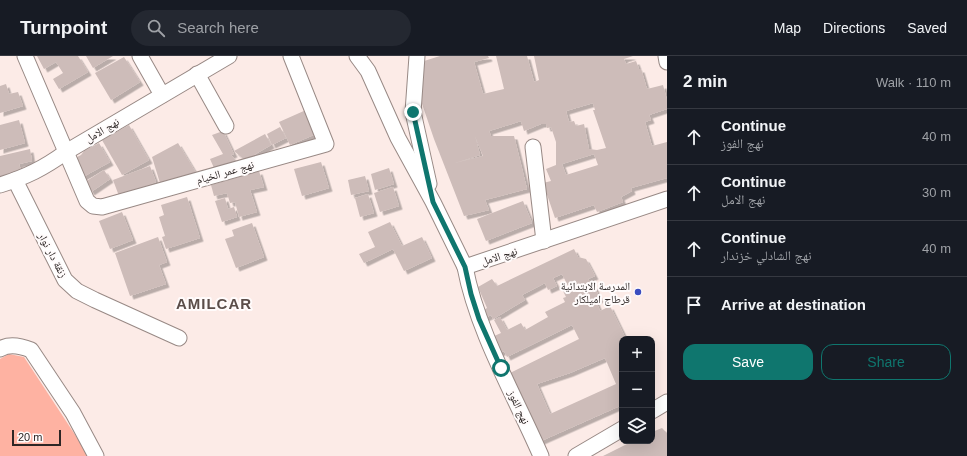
<!DOCTYPE html>
<meta charset="utf-8">
<style>
body{margin:0;font-family:Arial,"Noto Naskh Arabic",sans-serif;background:#242831;color:#f1f3f6}
.controls{position:absolute;right:12px;bottom:12px;display:grid;overflow:hidden;border-radius:8px;box-shadow:0 4px 16px #0002}
.controls button{width:36px;height:36px;display:grid;place-items:center;padding:0;border:0;border-bottom:1px solid #363941;background:#171b24;color:#f1f3f6;font:20px sans-serif}
.scale{position:absolute;left:12px;bottom:10px;width:49px;box-sizing:border-box;padding-left:4px;border:2px solid #2d2625;border-top:0;font-size:11px;line-height:14px;white-space:nowrap;color:#2d2625;-webkit-text-stroke:3px #fffbfb;paint-order:stroke}
.stop{position:absolute;width:12px;height:12px;margin:-9px;border:3px solid #0f766e;border-radius:50%;background:#fff}
.stop.end{background:#0f766e;border-color:#fff;box-shadow:0 1px 4px #0008}
.list{margin:0;padding:0;list-style:none}
h2{display:flex;justify-content:space-between;align-items:center;height:52px;margin:0;padding:0 16px;font-size:17px}
h2 small{font-size:13px;font-weight:400;color:#9ea1a6}
.list li{display:grid;grid-template-columns:26px 1fr auto;gap:12px;align-items:center;box-sizing:border-box;height:56px;padding:0 16px;border-top:1px solid #363941}
.list b{display:block;font-size:15px;white-space:nowrap}
.list p{margin:0;font-size:13px;white-space:nowrap;color:#9ea1a6}
.list em{font-size:13px;font-style:normal;color:#9ea1a6}
.actions{display:flex;gap:8px;padding:12px 16px}
.actions a{flex:1;padding:9px 0;border:1px solid #0f766e;border-radius:12px;text-align:center;font-size:14px;color:#0f766e}
.actions .main{background:#0f766e;color:#fff}
.icon{flex:none;width:22px;height:22px;fill:none;stroke:currentColor;stroke-width:2;stroke-linecap:round;stroke-linejoin:round}
.map{position:relative;flex:none;width:667px;height:400px;overflow:hidden}
header{display:flex;align-items:center;gap:24px;box-sizing:border-box;height:56px;padding:0 20px;background:#171b24;border-bottom:1px solid #363941}
header strong{font-size:19px}
nav{display:flex;gap:22px;margin-inline-start:auto;font-size:14px}
.search{width:280px;height:36px;background:#242831;display:flex;align-items:center;gap:10px;box-sizing:border-box;padding:0 14px;border-radius:22px;color:#9ea1a6;font-size:15px}
main{display:flex}
aside{flex:1;background:#171b24}
.map>svg:first-child{display:block}
</style>
<header>
<strong>Turnpoint</strong>
<div class="search"><svg class="icon" aria-label="search" viewBox="0 0 24 24"><circle cx="10" cy="10" r="6"/><path d="M15 15l6 6"/></svg>Search here</div>
<nav><a>Map</a><a>Directions</a><a>Saved</a></nav>
</header>
<main>
<div class="map">
<svg width="667" height="400" viewBox="0 0 667 400">
<defs>
<filter id="shadow"><feDropShadow dx="3.5" dy="3.5" stdDeviation="0" flood-color="#0004"/></filter>
</defs>
<rect width="100%" height="100%" fill="#fcebe7"/>
<!-- green -->
<path fill="#feb2a2" d="M9 298 24 301 89 400H0V303Z"/>
<!-- building -->
<g fill="#cdbcb9" fill-rule="evenodd" filter="url(#shadow)">
<path d="M37 0H78L88 16 59 33 53 23 63 17 56 6 44 13Z"/>
<path d="M86 0H113L93 12Z"/>
<path d="M440 0H488L489 2 474 6 483 38 504 33 496 0H527L534 26 539 24 534 0H633L624 3 626 8 636 5 639 13H641L647 33 663 29 667 44V53L649 59 651 64 645 66 652 90 667 86V122L631 132 632 135 621 141 623 146 597 156 594 149 555 162 543 127 551 125 546 113 556 109V86L551 71 547 72 546 68H541L524 75 521 65 489 75 491 80H514L527 133 485 144 489 154 464 160 434 83 418 36 423 28 424 5ZM593 47 595 54H593L606 92 597 94 589 93 584 68 576 70 574 65 569 66 566 55ZM475 80 483 100 455 107 480 99ZM594 98 598 109 566 119 562 108Z"/>
<path d="M124 1 140 26 111 44 95 17Z"/>
<path d="M6 28 9 38 18 36 23 50 0 57V30Z"/>
<path d="M306 54 316 78 290 89 279 66Z"/>
<path d="M19 64 25 87 0 94V69Z"/>
<path d="M129 69 149 104 122 119 102 84Z"/>
<path d="M280 71 286 82 272 89 267 78Z"/>
<path d="M223 75 234 98 231 99 236 105 214 112 210 103 223 98 212 79Z"/>
<path d="M265 78 271 89 245 104 234 95Z"/>
<path d="M99 87 110 106 81 122 71 104 81 99 84 95Z"/>
<path d="M178 87 196 117 160 127 152 101Z"/>
<path d="M30 93 32 105 19 108 22 118 0 123V100Z"/>
<path d="M321 106 329 132 302 140 294 113Z"/>
<path d="M150 110 156 126 119 140 113 124Z"/>
<path d="M389 112 394 128 375 134 371 118Z"/>
<path d="M104 114 110 123 91 136 85 126Z"/>
<path d="M259 115 264 131 250 134 257 156 239 161 235 146 230 147 227 137 214 140 211 129Z"/>
<path d="M365 120 369 135 351 139 348 124Z"/>
<path d="M393 131 399 150 380 156 374 137Z"/>
<path d="M368 138 374 157 360 161 355 142Z"/>
<path d="M187 141 200 182 166 193 162 181 165 180 159 161 164 159 161 149Z"/>
<path d="M225 142 228 153 234 151 237 161 222 166 215 145Z"/>
<path d="M523 145 532 167 486 185 477 163Z"/>
<path d="M122 156 133 184 110 193 99 165Z"/>
<path d="M390 166 402 190 422 181 432 202 404 215 393 193 364 207 359 198 375 191 368 176Z"/>
<path d="M252 167 264 201 236 212 225 183 234 180 232 174Z"/>
<path d="M158 181 167 206 159 209 166 228 130 240 115 197Z"/>
<path d="M574 193 578 201 586 203 595 220 588 223 592 230 594 229 600 243 596 245 600 255 610 250 626 283H622V349L541 385 510 317 579 283 572 269 507 301 504 295 499 297 492 281 501 277 494 264 500 261 507 274 521 267 525 274 548 261 545 256 565 246 563 242 566 241 562 233 568 230 562 218 553 222 557 230 548 234 545 227 522 239 525 244 493 263 491 259 485 262 482 255 487 252 478 231 492 223 497 230ZM605 302 616 328 550 358 537 328 570 317Z"/>
<path d="M662 372 667 377V400H603L633 385H652V376Z"/>
</g>
<g fill="none" stroke-linecap="round" stroke-linejoin="round">
<!-- street casing -->
<g stroke="#988985" stroke-width="17">
<g id="street">
<path d="M25 0 87 145 93 150 102 151 326 88 291 0"/>
<path d="M140 0 162 39"/>
<path d="M357 0 368 15 398 82 433 146 465 211 667 143"/>
<path d="M417 0 413 56 429 128"/>
<path d="M666 0 667 6"/>
<path d="M197 18 226 70"/>
<path d="M533 91 544 185"/>
<path d="M15 124 65 224 77 235 95 244 179 282"/>
<path d="M0 129C26 121 44 112 66 96L229 0"/>
<path d="M465 211C477 275 515 340 541 400"/>
<path d="M0 293C10 287 21 290 31 294L73 357 96 400"/>
<path d="M652 355 667 346"/>
<path d="M576 400 622 373"/>
</g>
</g>
<!-- street -->
<use href="#street" stroke="#fff" stroke-width="15"/>
</g>
<g fill="none" stroke-linecap="round" stroke-linejoin="round">
<!-- route -->
<path stroke="#0f766e" stroke-width="5" d="M413 56 433 146 465 211 471 238 479 263 501 312"/>
</g>
<!-- markers -->
<circle fill="#3a4cbf" stroke="#fffbfb" stroke-width="1.5" cx="638" cy="236" r="4"/>
<g text-anchor="middle" dominant-baseline="central" stroke-width="4" stroke-linejoin="round" paint-order="stroke">
<!-- street labels -->
<g font-size="11" fill="#2d2625" stroke="#fffbfb">
<text transform="translate(102 74) rotate(-31)">نهج الامل</text>
<text transform="translate(225 116) rotate(-16)">نهج عمر الخيام</text>
<text transform="translate(53 199) rotate(62)">زنقة دار نوار</text>
<text transform="translate(499 200) rotate(-18)">نهج الامل</text>
<text transform="translate(519 351) rotate(65)">نهج الفوز</text>
</g>
<!-- poi labels -->
<g font-size="11" fill="#2d2625" stroke="#fffbfb" text-anchor="end">
<text x="630" y="230">المدرسة الابتدائية<tspan x="630" dy="13">قرطاج اميلكار</tspan></text>
</g>
<!-- district labels -->
<g font-size="15" font-weight="bold" letter-spacing="1" fill="#5b4d49" stroke="#fffbfb">
<text x="214" y="247">AMILCAR</text>
</g>
</g>
</svg>
<div class="controls">
<button>+</button>
<button>−</button>
<button><svg class="icon" aria-label="layers" viewBox="0 0 24 24"><path d="M12 4l9 5-9 5-9-5zM3 14l9 5 9-5"/></svg></button>
</div>
<div class="scale">20 m</div>
<div class="stop" style="left:501px;top:312px"></div>
<div class="stop end" style="left:413px;top:56px"></div>
</div>
<aside>
<h2>2 min<small>Walk · 110 m</small></h2>
<ul class="list">
<li><svg class="icon" aria-label="ahead" viewBox="0 0 24 24"><path d="M12 20V5M6 11l6-6 6 6"/></svg><div><b>Continue</b><p>نهج الفوز</p></div><em>40 m</em></li>
<li><svg class="icon" aria-label="ahead" viewBox="0 0 24 24"><path d="M12 20V5M6 11l6-6 6 6"/></svg><div><b>Continue</b><p>نهج الامل</p></div><em>30 m</em></li>
<li><svg class="icon" aria-label="ahead" viewBox="0 0 24 24"><path d="M12 20V5M6 11l6-6 6 6"/></svg><div><b>Continue</b><p>نهج الشادلي خزندار</p></div><em>40 m</em></li>
<li><svg class="icon" aria-label="arrive" viewBox="0 0 24 24"><path d="M6 21V4h12l-3 4 3 4H6"/></svg><div><b>Arrive at destination</b></div></li>
</ul>
<div class="actions"><a class="main">Save</a><a>Share</a></div>
</aside>
</main>
